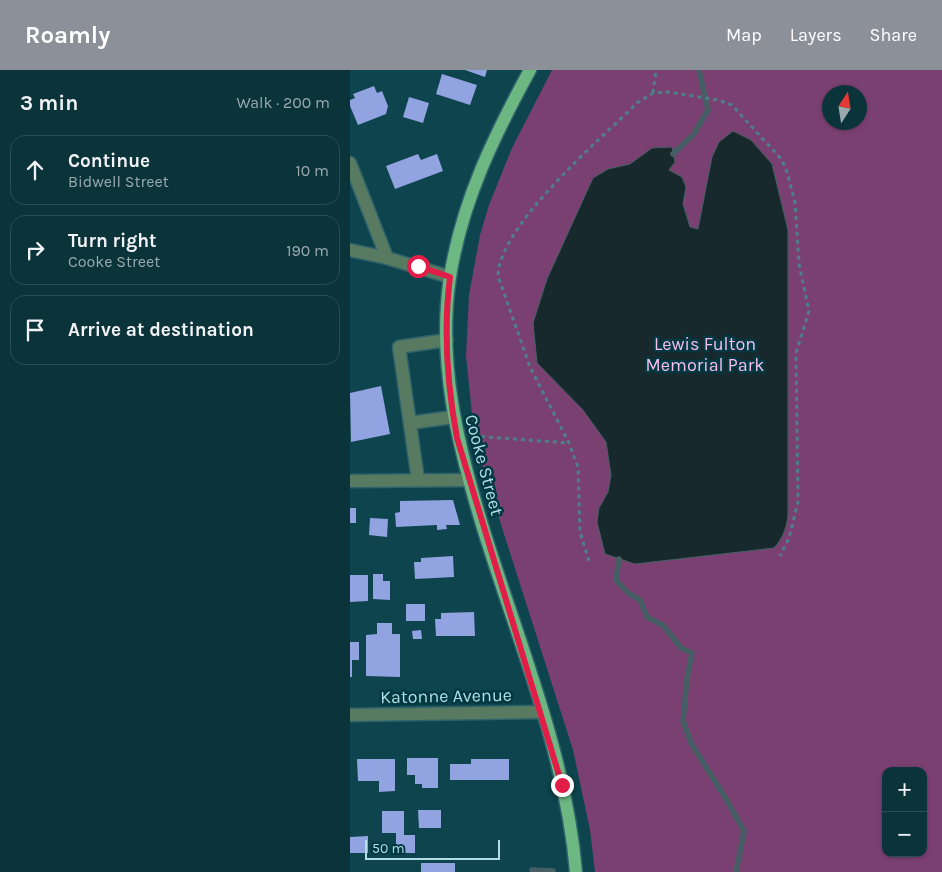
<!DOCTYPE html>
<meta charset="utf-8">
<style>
body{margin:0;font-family:Karla,sans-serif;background:#183f45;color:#f1f3f6}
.controls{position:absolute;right:15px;bottom:15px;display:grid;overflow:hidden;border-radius:10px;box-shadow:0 1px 4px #0004}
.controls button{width:45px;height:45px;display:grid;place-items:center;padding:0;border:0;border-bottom:1px solid #2a4e54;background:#0a333a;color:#f1f3f6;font:25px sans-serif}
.compass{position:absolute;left:472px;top:15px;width:45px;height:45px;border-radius:50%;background:#0a333a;box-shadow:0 1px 4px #0004;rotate:12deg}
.scale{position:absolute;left:15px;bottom:12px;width:135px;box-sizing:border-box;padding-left:5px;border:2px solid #b2dde6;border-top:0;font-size:14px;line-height:18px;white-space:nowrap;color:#b2dde6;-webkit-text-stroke:4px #003942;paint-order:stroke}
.stop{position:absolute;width:15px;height:15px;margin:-11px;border:4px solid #e11d48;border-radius:50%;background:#fff}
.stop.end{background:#e11d48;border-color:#fff;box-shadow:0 1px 5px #0008}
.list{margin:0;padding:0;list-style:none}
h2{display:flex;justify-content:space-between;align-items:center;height:65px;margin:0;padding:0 20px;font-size:21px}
h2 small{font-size:16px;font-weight:400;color:#99aaaf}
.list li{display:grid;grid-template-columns:32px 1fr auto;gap:15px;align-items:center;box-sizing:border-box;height:70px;margin:0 10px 10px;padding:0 10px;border:1px solid #2a4e54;border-radius:15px}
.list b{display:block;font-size:19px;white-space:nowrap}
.list p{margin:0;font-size:16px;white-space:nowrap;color:#99aaaf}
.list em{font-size:16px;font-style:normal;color:#99aaaf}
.icon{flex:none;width:28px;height:28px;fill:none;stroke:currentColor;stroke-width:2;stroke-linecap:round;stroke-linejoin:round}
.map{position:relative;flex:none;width:592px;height:802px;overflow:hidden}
header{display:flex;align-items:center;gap:30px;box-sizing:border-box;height:70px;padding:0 25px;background:#8c9099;color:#fff}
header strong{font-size:24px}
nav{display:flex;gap:28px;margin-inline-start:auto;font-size:18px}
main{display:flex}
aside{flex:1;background:#0a333a}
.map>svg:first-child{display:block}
</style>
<header>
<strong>Roamly</strong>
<nav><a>Map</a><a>Layers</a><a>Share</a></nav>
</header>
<main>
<aside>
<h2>3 min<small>Walk · 200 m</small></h2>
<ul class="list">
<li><svg class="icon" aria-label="ahead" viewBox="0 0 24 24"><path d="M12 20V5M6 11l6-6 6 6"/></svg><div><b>Continue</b><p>Bidwell Street</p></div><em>10 m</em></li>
<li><svg class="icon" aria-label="right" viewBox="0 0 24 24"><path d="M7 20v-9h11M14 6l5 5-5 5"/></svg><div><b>Turn right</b><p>Cooke Street</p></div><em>190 m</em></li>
<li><svg class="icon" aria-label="arrive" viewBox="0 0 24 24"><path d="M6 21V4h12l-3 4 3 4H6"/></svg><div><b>Arrive at destination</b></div></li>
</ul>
</aside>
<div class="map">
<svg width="592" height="802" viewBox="0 0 592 802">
<rect width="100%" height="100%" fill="#0e444d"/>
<!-- green -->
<path fill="#7a4072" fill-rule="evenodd" d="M202 0H592V802H245L240 760 223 680 125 373 116 286 119 225 130 165 139 135 162 78ZM480 22H510V52H480ZM536 701H573V783H536Z"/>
<!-- water -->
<path fill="#17292d" stroke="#465f64" d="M383 61 401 70 422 94 438 160V446C436 459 433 468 424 478L285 494 255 484 247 452 249 438 258 422 261 405 256 372 233 340 187 293 183 253 197 209 243 108 258 99 280 94 302 78 322 77 325 92 319 100 332 107 336 117 333 134 340 157 348 159 362 87 369 72Z"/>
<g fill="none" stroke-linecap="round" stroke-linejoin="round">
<!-- stream -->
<g stroke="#465f64" stroke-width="5.5">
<path d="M323 84 343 65 358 40 349 0"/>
<path d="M269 489 266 510 278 523 290 530 297 547 314 556 331 578 342 583 337 608 333 651 341 673 376 729 394 761 386 802"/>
<path d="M182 800 203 801"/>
</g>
</g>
<!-- building -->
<g fill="#92a3e1">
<path d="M115 0H137L135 7Z"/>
<path d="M92 4 127 15 120 35 86 24Z"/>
<path d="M24 16 27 23 32 21 38 36 36 44 8 55 0 36V30L5 28 3 24Z"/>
<path d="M59 27 79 33 73 53 53 47Z"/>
<path d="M68 84 71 90 87 84 93 101 45 119 36 96Z"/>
<path d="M31 316 40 364 1 372 0 323Z"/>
<path d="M103 430 110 455H96L97 459 87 460V455L46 457 45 443 50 442V431Z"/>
<rect x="0" y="438" width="6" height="15"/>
<path d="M20 448 38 449 37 467 19 465Z"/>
<path d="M103 486 104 507 65 509 64 492H71V488Z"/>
<path d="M23 504H33V511H40V530L23 529Z"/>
<path d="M0 505H18V531L0 532Z"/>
<rect x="56" y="534" width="19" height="17"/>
<path d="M124 542 125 566H86L85 549H91V543Z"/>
<path d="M27 553H42V564H50V607L16 606V565L27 564Z"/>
<path d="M71 560 72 569H63L62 561Z"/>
<path d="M0 572H9V590H2V607H0Z"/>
<path d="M57 688H88V718H72V714H65V705H57Z"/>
<path d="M7 689H45V721L29 722V711H8Z"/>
<path d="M121 689H159V710H100V694H121Z"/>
<path d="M68 740H91V758H69Z"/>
<path d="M32 741H54V765H65V783H46V763H32Z"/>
<path d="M18 766V783H0V767Z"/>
<rect x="71" y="793" width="34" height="9"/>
</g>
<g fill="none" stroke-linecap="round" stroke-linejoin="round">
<!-- minor casing -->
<g stroke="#2f636c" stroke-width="15">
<g id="minor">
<path d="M0 93 37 188"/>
<path d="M0 180 37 188 100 207"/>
<path d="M60 353 103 347"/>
<path d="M68 410 49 277 97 270"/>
<path d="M0 411 118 410"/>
<path d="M0 645 192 642"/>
</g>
</g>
<!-- major casing -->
<g stroke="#2f636c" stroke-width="15">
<path id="major" d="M180 0C144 66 112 131 100 207 87 293 108 376 133 458 168 571 216 684 226 802"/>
</g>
<!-- path -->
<g stroke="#4e8089" stroke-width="3" stroke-dasharray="4 4" stroke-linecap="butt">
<path d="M303 23 306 0"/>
<path d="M123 366 219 373"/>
<path d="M239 491 230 462 228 397 219 373 180 297 148 206C149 155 251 69 287 33L303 23 318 22 368 30 382 35 432 90 437 102 445 132 449 194 459 241 446 283 448 432 439 468 430 486"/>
</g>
<!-- minor -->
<use href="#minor" stroke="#587a61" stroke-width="12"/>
<!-- major -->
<use href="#major" stroke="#6db783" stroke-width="12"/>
</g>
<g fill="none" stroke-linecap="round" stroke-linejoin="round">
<!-- route -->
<path stroke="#e11d48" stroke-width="6" d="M68 196 100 207C93 262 97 314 107 368L212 715"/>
</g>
<g text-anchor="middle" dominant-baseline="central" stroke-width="5" stroke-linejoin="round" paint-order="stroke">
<!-- park labels -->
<g font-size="18" fill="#f9bdee" stroke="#003942">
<text x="355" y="274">Lewis Fulton<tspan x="355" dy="21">Memorial Park</tspan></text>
</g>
<!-- street labels -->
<g font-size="18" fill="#b2dde6" stroke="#003942">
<text transform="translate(134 395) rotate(75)">Cooke Street</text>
<text transform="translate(96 626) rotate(-1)">Katonne Avenue</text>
</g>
</g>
</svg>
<div class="controls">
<button>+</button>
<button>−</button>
</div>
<svg class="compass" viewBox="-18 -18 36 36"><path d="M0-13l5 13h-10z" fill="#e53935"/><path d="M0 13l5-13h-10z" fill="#99aaaf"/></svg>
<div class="scale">50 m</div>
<div class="stop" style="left:68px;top:196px"></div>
<div class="stop end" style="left:212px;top:715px"></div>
</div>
</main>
